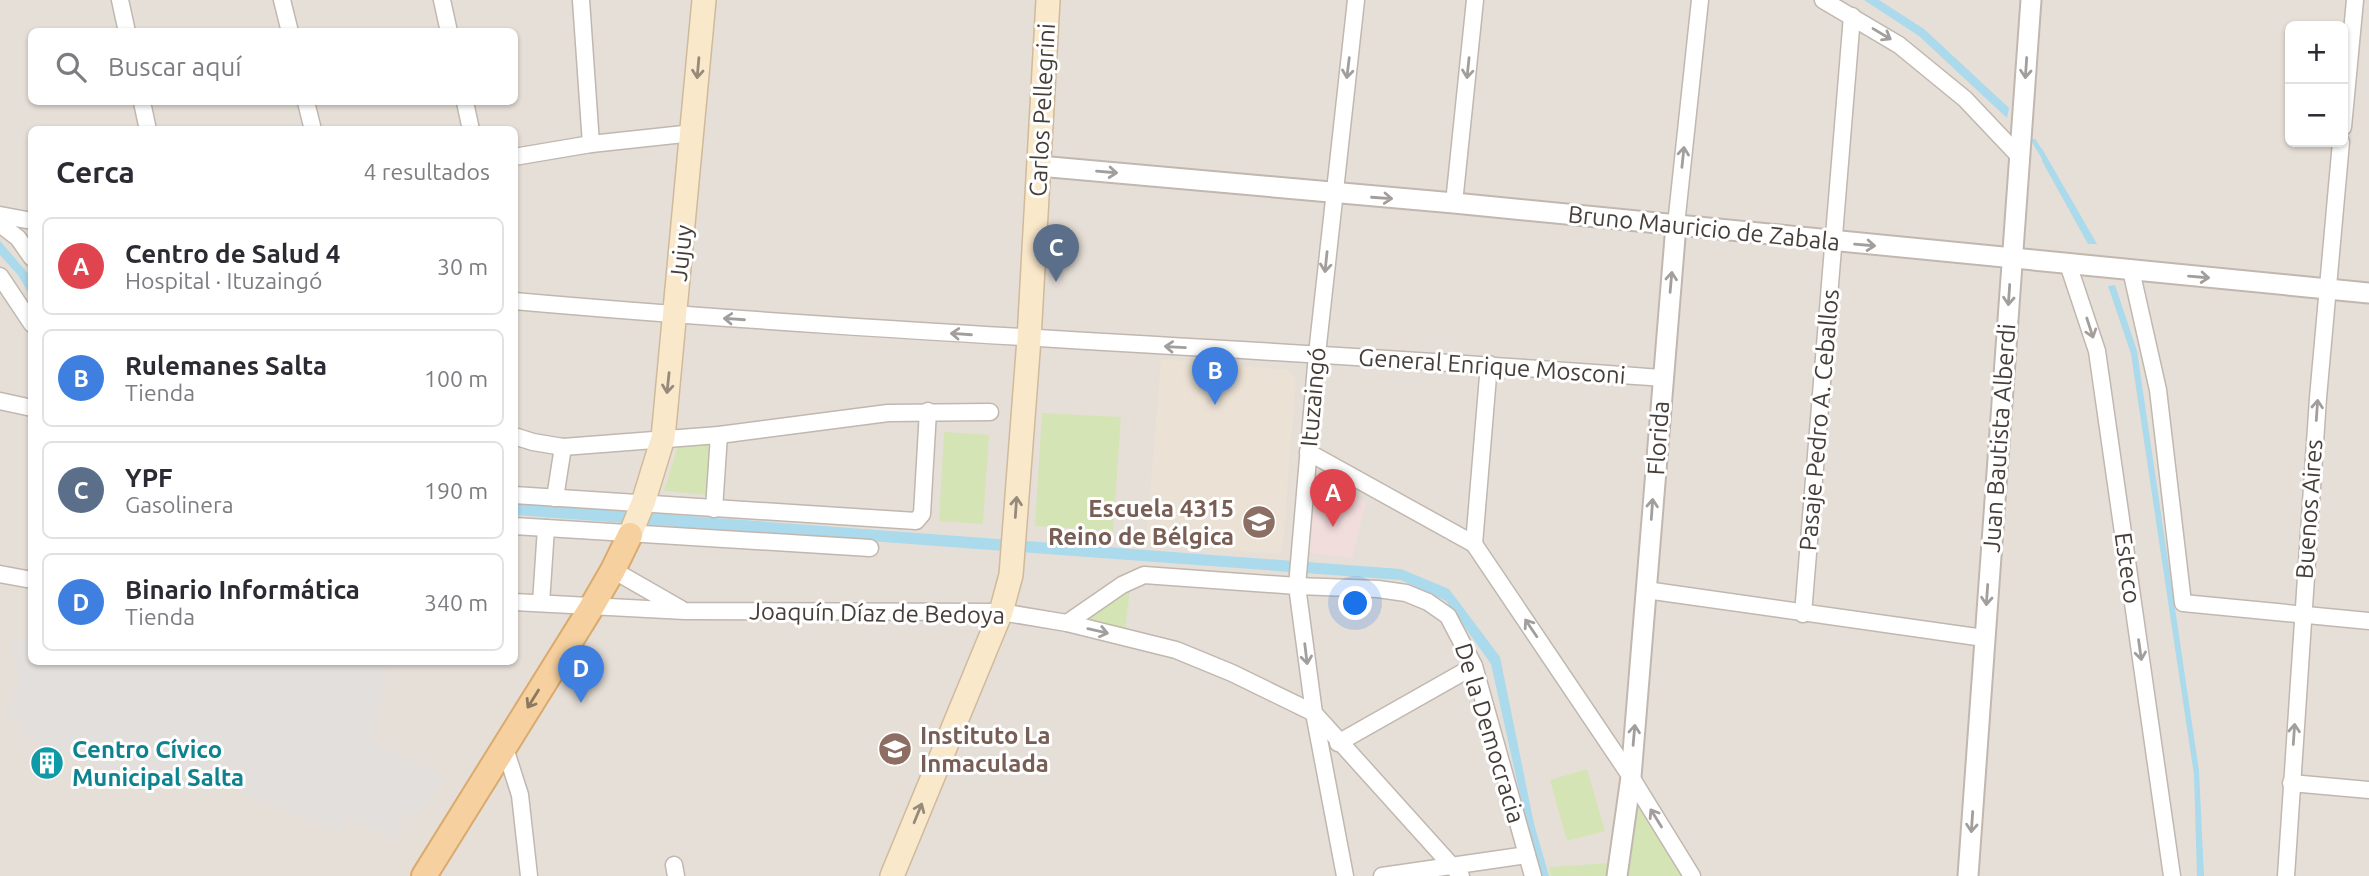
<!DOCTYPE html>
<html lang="es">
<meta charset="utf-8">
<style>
body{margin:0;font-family:Ubuntu,sans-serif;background:#f2f2f3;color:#2b2b33}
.controls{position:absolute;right:21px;top:21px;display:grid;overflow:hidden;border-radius:10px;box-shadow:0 2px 5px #0004}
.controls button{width:63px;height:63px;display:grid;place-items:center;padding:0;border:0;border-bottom:2px solid #e1e1e2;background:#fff;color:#2b2b33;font:35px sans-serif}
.you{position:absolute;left:1356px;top:604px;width:24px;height:24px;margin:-18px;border:5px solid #fff;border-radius:50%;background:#1a73e8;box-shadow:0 0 0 10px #1a73e833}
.badge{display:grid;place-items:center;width:46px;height:46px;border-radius:50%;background:#e92a2a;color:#fff;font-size:23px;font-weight:700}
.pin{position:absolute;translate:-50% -58px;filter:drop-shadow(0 2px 4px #0008)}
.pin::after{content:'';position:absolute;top:37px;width:24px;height:21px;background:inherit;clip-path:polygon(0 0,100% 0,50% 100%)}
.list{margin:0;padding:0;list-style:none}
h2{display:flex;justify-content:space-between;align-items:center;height:91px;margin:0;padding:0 28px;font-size:30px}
h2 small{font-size:23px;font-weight:400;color:#7c7c81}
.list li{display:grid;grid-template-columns:46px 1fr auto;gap:21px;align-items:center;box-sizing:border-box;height:98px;margin:0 14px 14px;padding:0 14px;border:2px solid #e1e1e2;border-radius:10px}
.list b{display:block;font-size:26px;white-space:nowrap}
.list p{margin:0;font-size:23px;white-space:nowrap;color:#7c7c81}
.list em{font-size:23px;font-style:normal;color:#7c7c81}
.icon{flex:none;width:38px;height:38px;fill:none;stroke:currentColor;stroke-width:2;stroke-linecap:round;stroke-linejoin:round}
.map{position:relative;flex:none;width:2369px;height:876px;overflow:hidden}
.search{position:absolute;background:#fff;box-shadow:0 2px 5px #0004;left:28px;top:28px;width:490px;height:77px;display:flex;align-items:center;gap:18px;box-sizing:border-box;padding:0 24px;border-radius:10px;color:#7c7c81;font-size:26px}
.panel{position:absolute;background:#fff;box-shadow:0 2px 5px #0004;left:28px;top:126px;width:490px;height:539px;border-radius:10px}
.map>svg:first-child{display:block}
</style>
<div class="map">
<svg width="2369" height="876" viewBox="0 0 2369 876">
<rect width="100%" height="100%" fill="#f3eee8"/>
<!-- residential -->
<path fill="#e6dfd7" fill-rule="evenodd" d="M0 0H2369V876H0ZM2290 26H2343V142H2290ZM32 32H514V102H32ZM32 130H514V662H32Z"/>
<!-- education -->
<path fill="#ebe1d4" d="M1161 359 1288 370 1296 379 1282 554 1146 543Z"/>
<!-- medical -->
<path fill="#f2dddd" d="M1319 475 1366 502 1352 558 1305 552 1312 480Z"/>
<!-- green -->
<g fill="#d5e4b5">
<path d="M1042 413 1121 417 1113 531 1035 526Z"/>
<path d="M944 432 989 435 983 524 939 521Z"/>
<path d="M710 441 706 495 664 491 679 442Z"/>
<path d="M1130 590 1125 630 1078 621 1084 617Z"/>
<path d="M1587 769 1605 831 1567 841 1550 780Z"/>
<path d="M1637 805 1683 876H1627Z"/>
<path d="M1610 863 1608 876H1551L1549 867Z"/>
</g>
<!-- parking -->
<path fill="#e2dfdd" d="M31 639 32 662H388L371 742 445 777 421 813H401L400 840 349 817 341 832 215 782 208 794 154 773 146 787 21 735 26 725 6 714 20 679 10 640Z"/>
<!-- water -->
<g fill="#aadaeb">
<path d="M1864 0H1879L1924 29 2009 108 2007 118 1919 36Z"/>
<path d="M2041 147 2097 244H2088L2042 161Z"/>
<path d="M0 241 31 277V297L18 275 0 255Z"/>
<path d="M2115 285 2137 351 2199 771 2204 876H2197L2194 775 2131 354 2108 286Z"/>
<path d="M514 503 1401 569 1449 589 1500 657 1534 824 1549 876H1540L1527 826 1491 664 1446 601 1401 580 515 515Z"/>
</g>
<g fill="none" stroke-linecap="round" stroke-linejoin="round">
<!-- stream -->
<path stroke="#aadaeb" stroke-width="4.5" d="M2034 141 2043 156"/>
<!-- minor casing -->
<g stroke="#c1b7af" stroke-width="19">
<g id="minor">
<path d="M120 0 127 32"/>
<path d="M282 0 290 32"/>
<path d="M442 0 449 32"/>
<path d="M581 0 591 144"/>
<path d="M1823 0 1899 45 1965 99 2019 156"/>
<path d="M142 102 148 130"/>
<path d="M306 102 313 130"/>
<path d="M465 102 471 130"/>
<path d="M2343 127 2355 0"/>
<path d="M514 157 591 144 693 133"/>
<path d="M1454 203 1475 0"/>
<path d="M0 215 32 221"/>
<path d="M0 224 18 238 32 258"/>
<path d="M1676 225 1700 0"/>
<path d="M2068 264 2097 351 2172 876"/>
<path d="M2131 270 2158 390 2183 603 2369 621"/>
<path d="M0 276 32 324"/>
<path d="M514 301C897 335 1280 348 1662 378"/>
<path d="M0 401 32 408"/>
<path d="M514 436 533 442 563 447 719 435 888 413 990 412"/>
<path d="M1308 452 1474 544 1631 777 1692 876"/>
<path d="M514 495 916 521 922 514 928 411"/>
<path d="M555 498 563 447"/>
<path d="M714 509 719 435"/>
<path d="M514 526 870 548"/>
<path d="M1474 544 1489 364"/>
<path d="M613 570 681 609"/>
<path d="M0 574 32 580"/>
<path d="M1646 590 1984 638"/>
<path d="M514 602 685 611 1001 612 1067 623 1176 650 1232 673 1314 713 1461 876"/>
<path d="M541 603 546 528"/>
<path d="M1803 614 1852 16"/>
<path d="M1067 623 1122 585 1144 575 1297 586 1378 589 1406 593 1428 602 1448 616 1474 666 1533 876"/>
<path d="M1338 743 1474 666"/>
<path d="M504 745 520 795 529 876"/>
<path d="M2291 783 2369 790"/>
<path d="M674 865 676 876"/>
<path d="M1345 876 1314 713 1297 586 1317 354 1356 0"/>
<path d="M1382 876 1527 855"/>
<path d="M2286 876 2318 398 2341 142"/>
</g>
</g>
<!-- tertiary casing -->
<g stroke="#c1b7af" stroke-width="23">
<g id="tertiary">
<path d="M1039 166 1454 203 2369 293"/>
<path d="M1617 876 1631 777 1676 225"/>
<path d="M1968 876 2031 0"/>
</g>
</g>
<!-- secondary casing -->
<g stroke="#cfba9b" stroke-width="26">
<g id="secondary">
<path d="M630 535 643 503 663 438 704 0"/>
<path d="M892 876 1001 612 1011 575 1029 339 1048 0"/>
</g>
</g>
<!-- primary casing -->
<g stroke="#daaa6f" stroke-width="28">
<path id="primary" d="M424 876 591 608 613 570 630 535"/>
</g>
<!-- minor -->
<use href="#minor" stroke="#fff" stroke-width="16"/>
<!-- tertiary -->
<use href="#tertiary" stroke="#fff" stroke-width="19"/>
<!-- secondary -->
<use href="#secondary" stroke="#fae8cb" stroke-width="23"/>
<!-- primary -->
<use href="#primary" stroke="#f6d09e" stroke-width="24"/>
</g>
<!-- one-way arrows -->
<defs><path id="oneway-shaft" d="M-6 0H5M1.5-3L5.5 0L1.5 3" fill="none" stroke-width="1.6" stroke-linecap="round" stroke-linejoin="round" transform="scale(1.75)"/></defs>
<g stroke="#a29e9c">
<use href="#oneway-shaft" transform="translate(1882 34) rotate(31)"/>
<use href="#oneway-shaft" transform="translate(1348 68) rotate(97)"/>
<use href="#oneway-shaft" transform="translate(1468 68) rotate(96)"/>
<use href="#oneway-shaft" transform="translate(2026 68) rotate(94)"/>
<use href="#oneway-shaft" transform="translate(1683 157) rotate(-84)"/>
<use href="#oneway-shaft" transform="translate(1107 172) rotate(5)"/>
<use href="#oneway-shaft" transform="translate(1382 198) rotate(4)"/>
<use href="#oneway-shaft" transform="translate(1865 245) rotate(5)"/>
<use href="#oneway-shaft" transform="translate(1326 262) rotate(96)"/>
<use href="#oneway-shaft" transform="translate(2199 277) rotate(5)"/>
<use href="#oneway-shaft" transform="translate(1671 282) rotate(-85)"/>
<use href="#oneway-shaft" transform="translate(2009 295) rotate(94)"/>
<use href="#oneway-shaft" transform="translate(734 319) rotate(-176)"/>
<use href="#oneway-shaft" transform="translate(2090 328) rotate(72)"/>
<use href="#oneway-shaft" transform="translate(961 334) rotate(-176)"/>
<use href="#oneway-shaft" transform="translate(1175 347) rotate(-177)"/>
<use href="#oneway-shaft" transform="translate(2317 410) rotate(-86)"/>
<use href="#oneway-shaft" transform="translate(1652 509) rotate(-86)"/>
<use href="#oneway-shaft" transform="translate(1987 595) rotate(94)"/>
<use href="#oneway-shaft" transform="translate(1531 628) rotate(-124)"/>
<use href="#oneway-shaft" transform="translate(1098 631) rotate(13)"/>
<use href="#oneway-shaft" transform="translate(2140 650) rotate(82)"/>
<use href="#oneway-shaft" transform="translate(1306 654) rotate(83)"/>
<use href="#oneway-shaft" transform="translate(2294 734) rotate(-86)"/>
<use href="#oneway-shaft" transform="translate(1634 735) rotate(-85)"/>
<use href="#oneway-shaft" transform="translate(1656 818) rotate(-122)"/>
<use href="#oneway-shaft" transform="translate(1972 822) rotate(94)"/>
</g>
<g stroke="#978a7a">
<use href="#oneway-shaft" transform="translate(698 68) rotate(95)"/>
<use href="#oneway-shaft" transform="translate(668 383) rotate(96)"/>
<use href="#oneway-shaft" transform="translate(1016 507) rotate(-86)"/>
<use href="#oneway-shaft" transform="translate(918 813) rotate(-68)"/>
</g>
<use stroke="#8c7861" href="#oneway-shaft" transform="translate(533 699) rotate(122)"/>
<!-- icons -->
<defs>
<g id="school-disc" transform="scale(1.75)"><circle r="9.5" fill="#8d6e63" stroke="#fff"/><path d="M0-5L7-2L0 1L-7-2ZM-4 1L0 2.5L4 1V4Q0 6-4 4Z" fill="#fff"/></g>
<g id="building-disc" transform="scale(1.75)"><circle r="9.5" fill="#0f9aa8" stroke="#fff"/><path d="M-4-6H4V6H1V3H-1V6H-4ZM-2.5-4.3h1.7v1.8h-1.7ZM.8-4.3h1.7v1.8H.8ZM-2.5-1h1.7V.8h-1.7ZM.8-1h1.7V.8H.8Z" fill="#fff"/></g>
</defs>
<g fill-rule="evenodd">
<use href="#school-disc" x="1259" y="522"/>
<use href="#school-disc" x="895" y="749"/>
<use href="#building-disc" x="47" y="763"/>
</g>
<g text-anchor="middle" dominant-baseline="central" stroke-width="6" stroke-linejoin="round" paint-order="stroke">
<!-- street labels -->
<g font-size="24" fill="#463e38" stroke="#fff">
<text transform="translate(1042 110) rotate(-87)">Carlos Pellegrini</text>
<text transform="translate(1704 228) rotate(6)">Bruno Mauricio de Zabala</text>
<text transform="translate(681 253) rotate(-84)">Jujuy</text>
<text transform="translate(1492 366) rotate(4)">General Enrique Mosconi</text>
<text transform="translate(1313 397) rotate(-85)">Ituzaingó</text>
<text transform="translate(1819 420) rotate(-85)">Pasaje Pedro A. Ceballos</text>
<text transform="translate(1658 438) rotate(-86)">Florida</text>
<text transform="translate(1999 438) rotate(-86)">Juan Bautista Alberdi</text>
<text transform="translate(2309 509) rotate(-86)">Buenos Aires</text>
<text transform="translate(2128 568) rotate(82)">Esteco</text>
<text transform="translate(877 613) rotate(1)">Joaquín Díaz de Bedoya</text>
<text transform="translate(1490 733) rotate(73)">De la Democracia</text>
</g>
<!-- education labels -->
<g font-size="24" font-weight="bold" fill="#785e54" stroke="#fff" text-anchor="end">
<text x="1234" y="508">Escuela 4315<tspan x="1234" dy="28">Reino de Bélgica</tspan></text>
<text x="920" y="735" text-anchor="start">Instituto La<tspan x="920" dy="28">Inmaculada</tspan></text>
</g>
<!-- culture labels -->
<g font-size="24" font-weight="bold" fill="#0d838f" stroke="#fff" text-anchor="start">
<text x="72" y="749">Centro Cívico<tspan x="72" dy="28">Municipal Salta</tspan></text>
</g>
</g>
</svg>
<div class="controls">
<button>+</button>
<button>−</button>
</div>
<div class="you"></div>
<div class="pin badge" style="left:1333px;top:527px;background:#e0444e">A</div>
<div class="pin badge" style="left:1215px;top:405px;background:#3f7fe0">B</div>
<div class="pin badge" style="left:1056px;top:282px;background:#5c6f8a">C</div>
<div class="pin badge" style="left:581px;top:703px;background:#3f7fe0">D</div>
<div class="search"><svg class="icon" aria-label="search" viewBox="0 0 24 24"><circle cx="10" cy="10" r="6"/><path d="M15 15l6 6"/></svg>Buscar aquí</div>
<section class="panel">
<h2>Cerca<small>4 resultados</small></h2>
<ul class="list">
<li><span class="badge" style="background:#e0444e">A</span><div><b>Centro de Salud 4</b><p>Hospital · Ituzaingó</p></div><em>30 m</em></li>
<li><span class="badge" style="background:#3f7fe0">B</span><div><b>Rulemanes Salta</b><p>Tienda</p></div><em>100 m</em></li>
<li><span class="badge" style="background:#5c6f8a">C</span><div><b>YPF</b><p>Gasolinera</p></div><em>190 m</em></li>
<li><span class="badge" style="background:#3f7fe0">D</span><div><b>Binario Informática</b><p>Tienda</p></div><em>340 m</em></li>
</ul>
</section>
</div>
